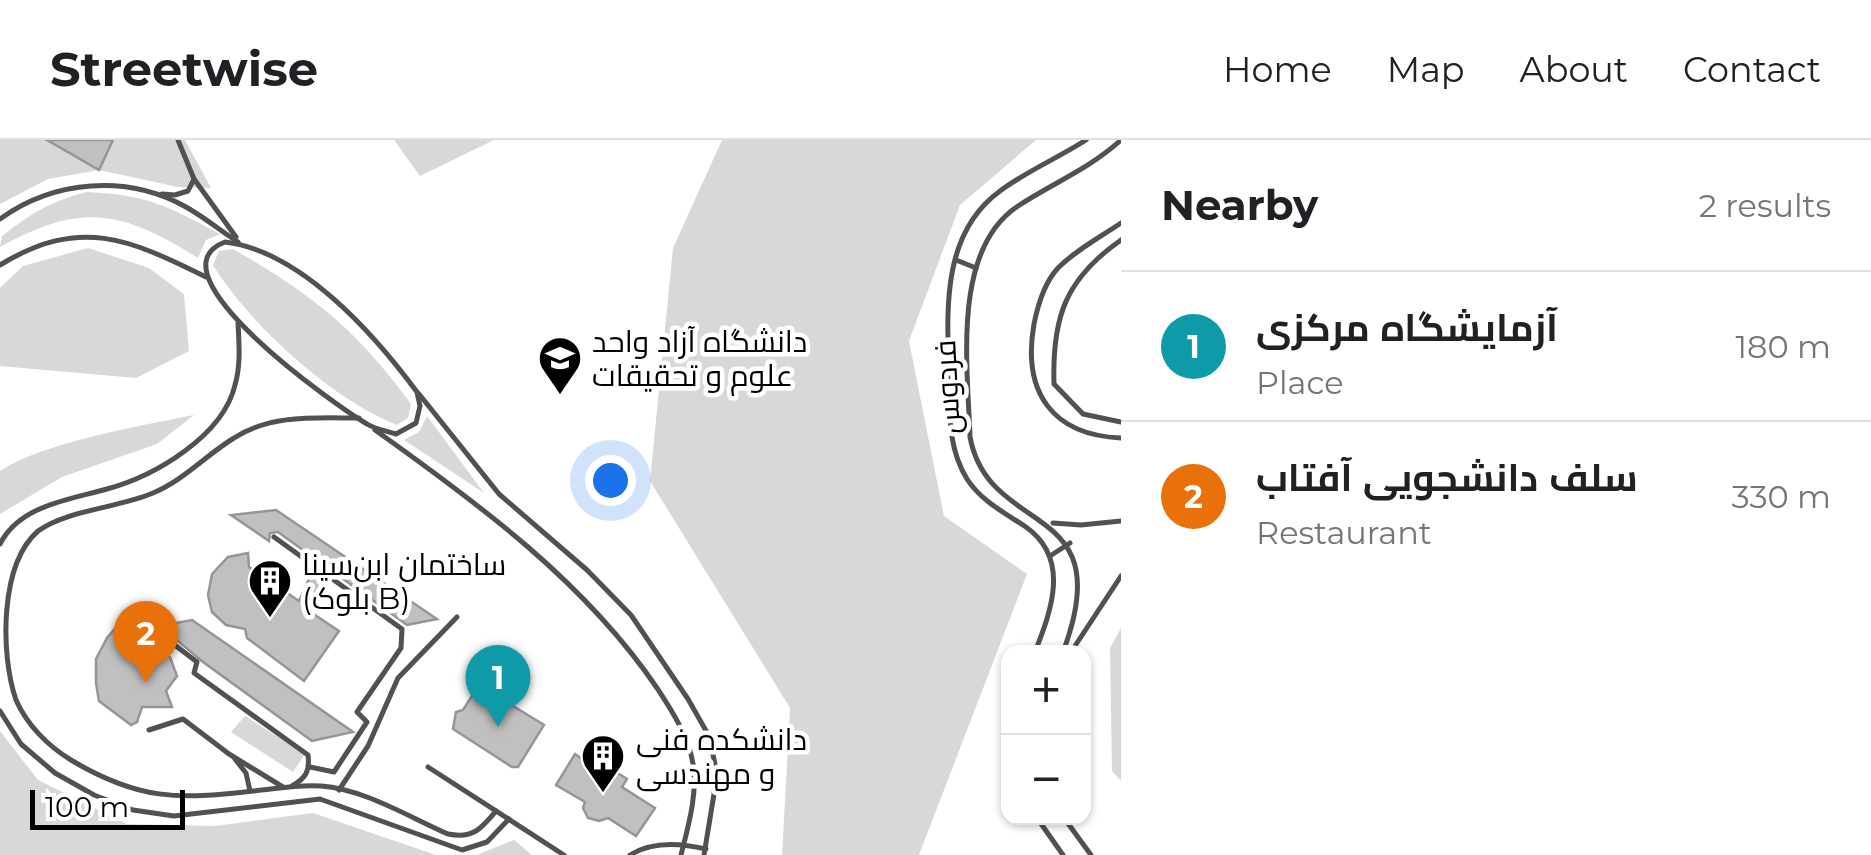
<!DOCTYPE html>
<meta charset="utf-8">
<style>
body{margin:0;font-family:Montserrat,Cairo,sans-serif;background:#f2f2f2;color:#202124}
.controls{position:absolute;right:30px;bottom:30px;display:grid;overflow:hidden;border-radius:20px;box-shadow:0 2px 8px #0004}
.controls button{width:90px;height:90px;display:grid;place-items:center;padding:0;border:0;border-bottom:2px solid #e0e0e0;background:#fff;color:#202124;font:50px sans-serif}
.scale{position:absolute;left:30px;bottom:25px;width:155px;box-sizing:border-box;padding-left:10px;border:5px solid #000;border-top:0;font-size:28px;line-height:35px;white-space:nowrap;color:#000;-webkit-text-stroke:8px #fff;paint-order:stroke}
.you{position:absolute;left:610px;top:340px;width:35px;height:35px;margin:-25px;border:8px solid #fff;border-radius:50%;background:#1a73e8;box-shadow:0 0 0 15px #1a73e833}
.badge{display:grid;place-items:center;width:65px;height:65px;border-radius:50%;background:#000;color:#fff;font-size:32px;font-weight:700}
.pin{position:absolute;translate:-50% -82px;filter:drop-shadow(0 2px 5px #0008)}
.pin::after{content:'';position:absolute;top:52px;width:35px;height:30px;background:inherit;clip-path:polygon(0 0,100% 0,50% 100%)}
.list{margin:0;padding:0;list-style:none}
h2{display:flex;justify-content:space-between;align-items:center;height:130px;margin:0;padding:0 40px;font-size:42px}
h2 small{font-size:32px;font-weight:400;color:#757577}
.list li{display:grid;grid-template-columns:65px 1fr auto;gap:30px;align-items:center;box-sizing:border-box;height:150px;padding:0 40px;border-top:2px solid #e0e0e0}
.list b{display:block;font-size:38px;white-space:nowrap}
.list p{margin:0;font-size:32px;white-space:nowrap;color:#757577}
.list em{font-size:32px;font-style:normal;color:#757577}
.map{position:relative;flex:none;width:1121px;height:715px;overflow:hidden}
header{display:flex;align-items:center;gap:60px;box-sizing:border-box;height:140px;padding:0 50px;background:#fff;border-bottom:2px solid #e0e0e0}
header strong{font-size:48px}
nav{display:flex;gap:55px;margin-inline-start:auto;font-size:35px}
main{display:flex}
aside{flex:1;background:#fff}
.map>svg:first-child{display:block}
</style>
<header>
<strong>Streetwise</strong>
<nav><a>Home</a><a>Map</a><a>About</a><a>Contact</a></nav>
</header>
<main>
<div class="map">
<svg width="1121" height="715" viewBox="0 0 1121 715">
<rect width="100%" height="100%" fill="#fff"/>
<!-- green -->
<g fill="#d8d8d8">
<path d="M0 0H185L211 48 178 47 99 30 48 39 0 64Z"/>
<path d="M394 0H494L420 36Z"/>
<path d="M722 0H1036L960 65 909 201 944 376 1027 434 919 715H782L790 568 650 341 673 108Z"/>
<path d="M87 52C149 55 167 66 220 94L206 100 198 118C121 70 82 62 0 107L2 96C30 74 53 60 87 52Z"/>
<path d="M88 108 149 128 184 154 189 211 136 238 0 226V148L23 126Z"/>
<path d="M233 109C312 154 357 190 411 264L408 278 397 285C332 260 249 184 213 125L219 111Z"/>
<path d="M194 275 157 304 62 337 0 374V331C44 302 140 286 194 275Z"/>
<path d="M427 276 484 353 404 300 419 292Z"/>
<path d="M1121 488V641L1112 631 1110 508Z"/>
<path d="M245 576 305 614 293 632 231 592Z"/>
<path d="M0 591 38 640 127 684 215 686 313 673 436 715H0Z"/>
<path d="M514 700 532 715H477Z"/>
</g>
<!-- building -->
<g fill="#c0c0c0" stroke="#959595" stroke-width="2.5">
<path d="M47 0H113L99 30Z"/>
<path d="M276 370 437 479 407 485 278 392 270 393 269 401 231 375Z"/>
<path d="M248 413 249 427 299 461 312 432 325 441 312 473 339 491 304 541 247 498 245 489 226 485 212 472 208 455 212 434 228 417Z"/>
<path d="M129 480 149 512H162L170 517 177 536 166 551 172 567H142L137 582 131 585 99 561 96 543V519L107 498 117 486Z"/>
<path d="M192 480 353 592 312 601 203 522 160 486Z"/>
<path d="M479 545 544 585 518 627H512L453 589 456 572 463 570Z"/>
<path d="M575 614 606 636 611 629 627 639 622 647 655 668 636 696 608 678 599 681 588 678 583 668 585 662 556 645Z"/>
</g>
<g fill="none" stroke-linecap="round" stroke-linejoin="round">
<!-- service -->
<g stroke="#515151" stroke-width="5">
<path d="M194 39 236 97"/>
<path d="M162 54 175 55 188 51 194 39 178 0"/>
<path d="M0 79C54 40 127 34 186 67 204 77 221 91 238 102"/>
<path d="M1121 83C1100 97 1076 110 1058 128 1044 143 1038 164 1034 184 1022 252 1052 295 1121 298"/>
<path d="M1121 100C1065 139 1052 178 1054 244L1083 274 1121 282"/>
<path d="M225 102C301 111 374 194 417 252L420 266 416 283 396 294C386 291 375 289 367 284 339 268 145 132 225 102Z"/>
<path d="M956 120 976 128"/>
<path d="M0 125C80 76 129 99 206 137"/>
<path d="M419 254 499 354 587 430 631 475 688 559 709 596 715 624 714 654 704 715"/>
<path d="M359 278C316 278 271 274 234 298 206 315 184 340 153 353 118 368 67 370 38 391 0 424 0 513 16 560 27 585 48 606 71 620 138 660 178 660 253 651 275 649 299 644 321 646 364 649 409 677 448 694 473 699 481 689 496 671"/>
<path d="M375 290C479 364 585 442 657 548 672 571 689 597 693 624 698 653 688 687 681 715"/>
<path d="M1053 383 1081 385 1121 381"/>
<path d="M274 397 402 489 401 508 357 572 367 582 334 632 310 627"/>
<path d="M0 404C20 365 69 360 107 349 155 336 223 296 235 245 241 224 239 204 238 183"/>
<path d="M1050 416 1070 403"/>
<path d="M142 480 197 522 194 533 308 615C310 631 306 638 292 646"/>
<path d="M1035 512C1051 471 1071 419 1026 387 1005 373 981 361 967 339 947 307 950 271 949 235 947 171 941 94 1000 51 1027 31 1058 18 1086 0"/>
<path d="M1063 512C1121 358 989 399 970 297 968 229 951 110 1018 66 1053 43 1089 29 1121 0"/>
<path d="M1071 512 1121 436"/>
<path d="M0 571 21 604 55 633 94 655 133 670 174 676 320 659 462 710 487 702 509 679"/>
<path d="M149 590 183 579 229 614 283 647"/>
<path d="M235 619 246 633 250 651"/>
<path d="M428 627 564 715"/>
<path d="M339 650 368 606 398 538 457 477"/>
<path d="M1037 678 1063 715"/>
<path d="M1064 678 1091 715"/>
<path d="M630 715C652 701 681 703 706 709"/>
</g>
</g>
<!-- icons -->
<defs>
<g id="university-pin" transform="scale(2.25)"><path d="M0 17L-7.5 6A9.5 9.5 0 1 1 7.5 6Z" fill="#000" stroke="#fff"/><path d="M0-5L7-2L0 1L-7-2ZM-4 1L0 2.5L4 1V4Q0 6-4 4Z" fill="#fff"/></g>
<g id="building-pin" transform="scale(2.25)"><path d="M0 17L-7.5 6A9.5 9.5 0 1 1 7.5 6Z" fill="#000" stroke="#fff"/><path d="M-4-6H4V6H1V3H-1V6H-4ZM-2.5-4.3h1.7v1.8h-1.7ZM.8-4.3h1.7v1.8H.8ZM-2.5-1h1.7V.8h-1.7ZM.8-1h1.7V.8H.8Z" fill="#fff"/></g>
</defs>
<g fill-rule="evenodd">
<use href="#university-pin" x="560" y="218"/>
<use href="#building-pin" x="270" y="441"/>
<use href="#building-pin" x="603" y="616"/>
</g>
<g text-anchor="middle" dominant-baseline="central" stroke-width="9" stroke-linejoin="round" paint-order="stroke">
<!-- poi labels -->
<g font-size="30" fill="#000" stroke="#fff" text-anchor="start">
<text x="592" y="201">دانشگاه آزاد واحد<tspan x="592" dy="34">علوم و تحقیقات</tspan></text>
<text x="302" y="424">ساختمان ابن‌سینا<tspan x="302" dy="34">(بلوک B)</tspan></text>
<text x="636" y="599">دانشکده فنی<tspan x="636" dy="34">و مهندسی</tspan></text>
</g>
<!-- street labels -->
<g font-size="30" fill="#000" stroke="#fff">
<text transform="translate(947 247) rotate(-93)">فردوس</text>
</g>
</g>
</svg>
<div class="controls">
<button>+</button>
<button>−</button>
</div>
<div class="scale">100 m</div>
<div class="you"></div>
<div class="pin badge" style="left:498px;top:587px;background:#0f9aa8">1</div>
<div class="pin badge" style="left:146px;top:543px;background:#e8710a">2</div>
</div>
<aside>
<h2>Nearby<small>2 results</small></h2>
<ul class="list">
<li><span class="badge" style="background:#0f9aa8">1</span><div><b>آزمایشگاه مرکزی</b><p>Place</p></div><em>180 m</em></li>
<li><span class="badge" style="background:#e8710a">2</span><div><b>سلف دانشجویی آفتاب</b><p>Restaurant</p></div><em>330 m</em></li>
</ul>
</aside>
</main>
